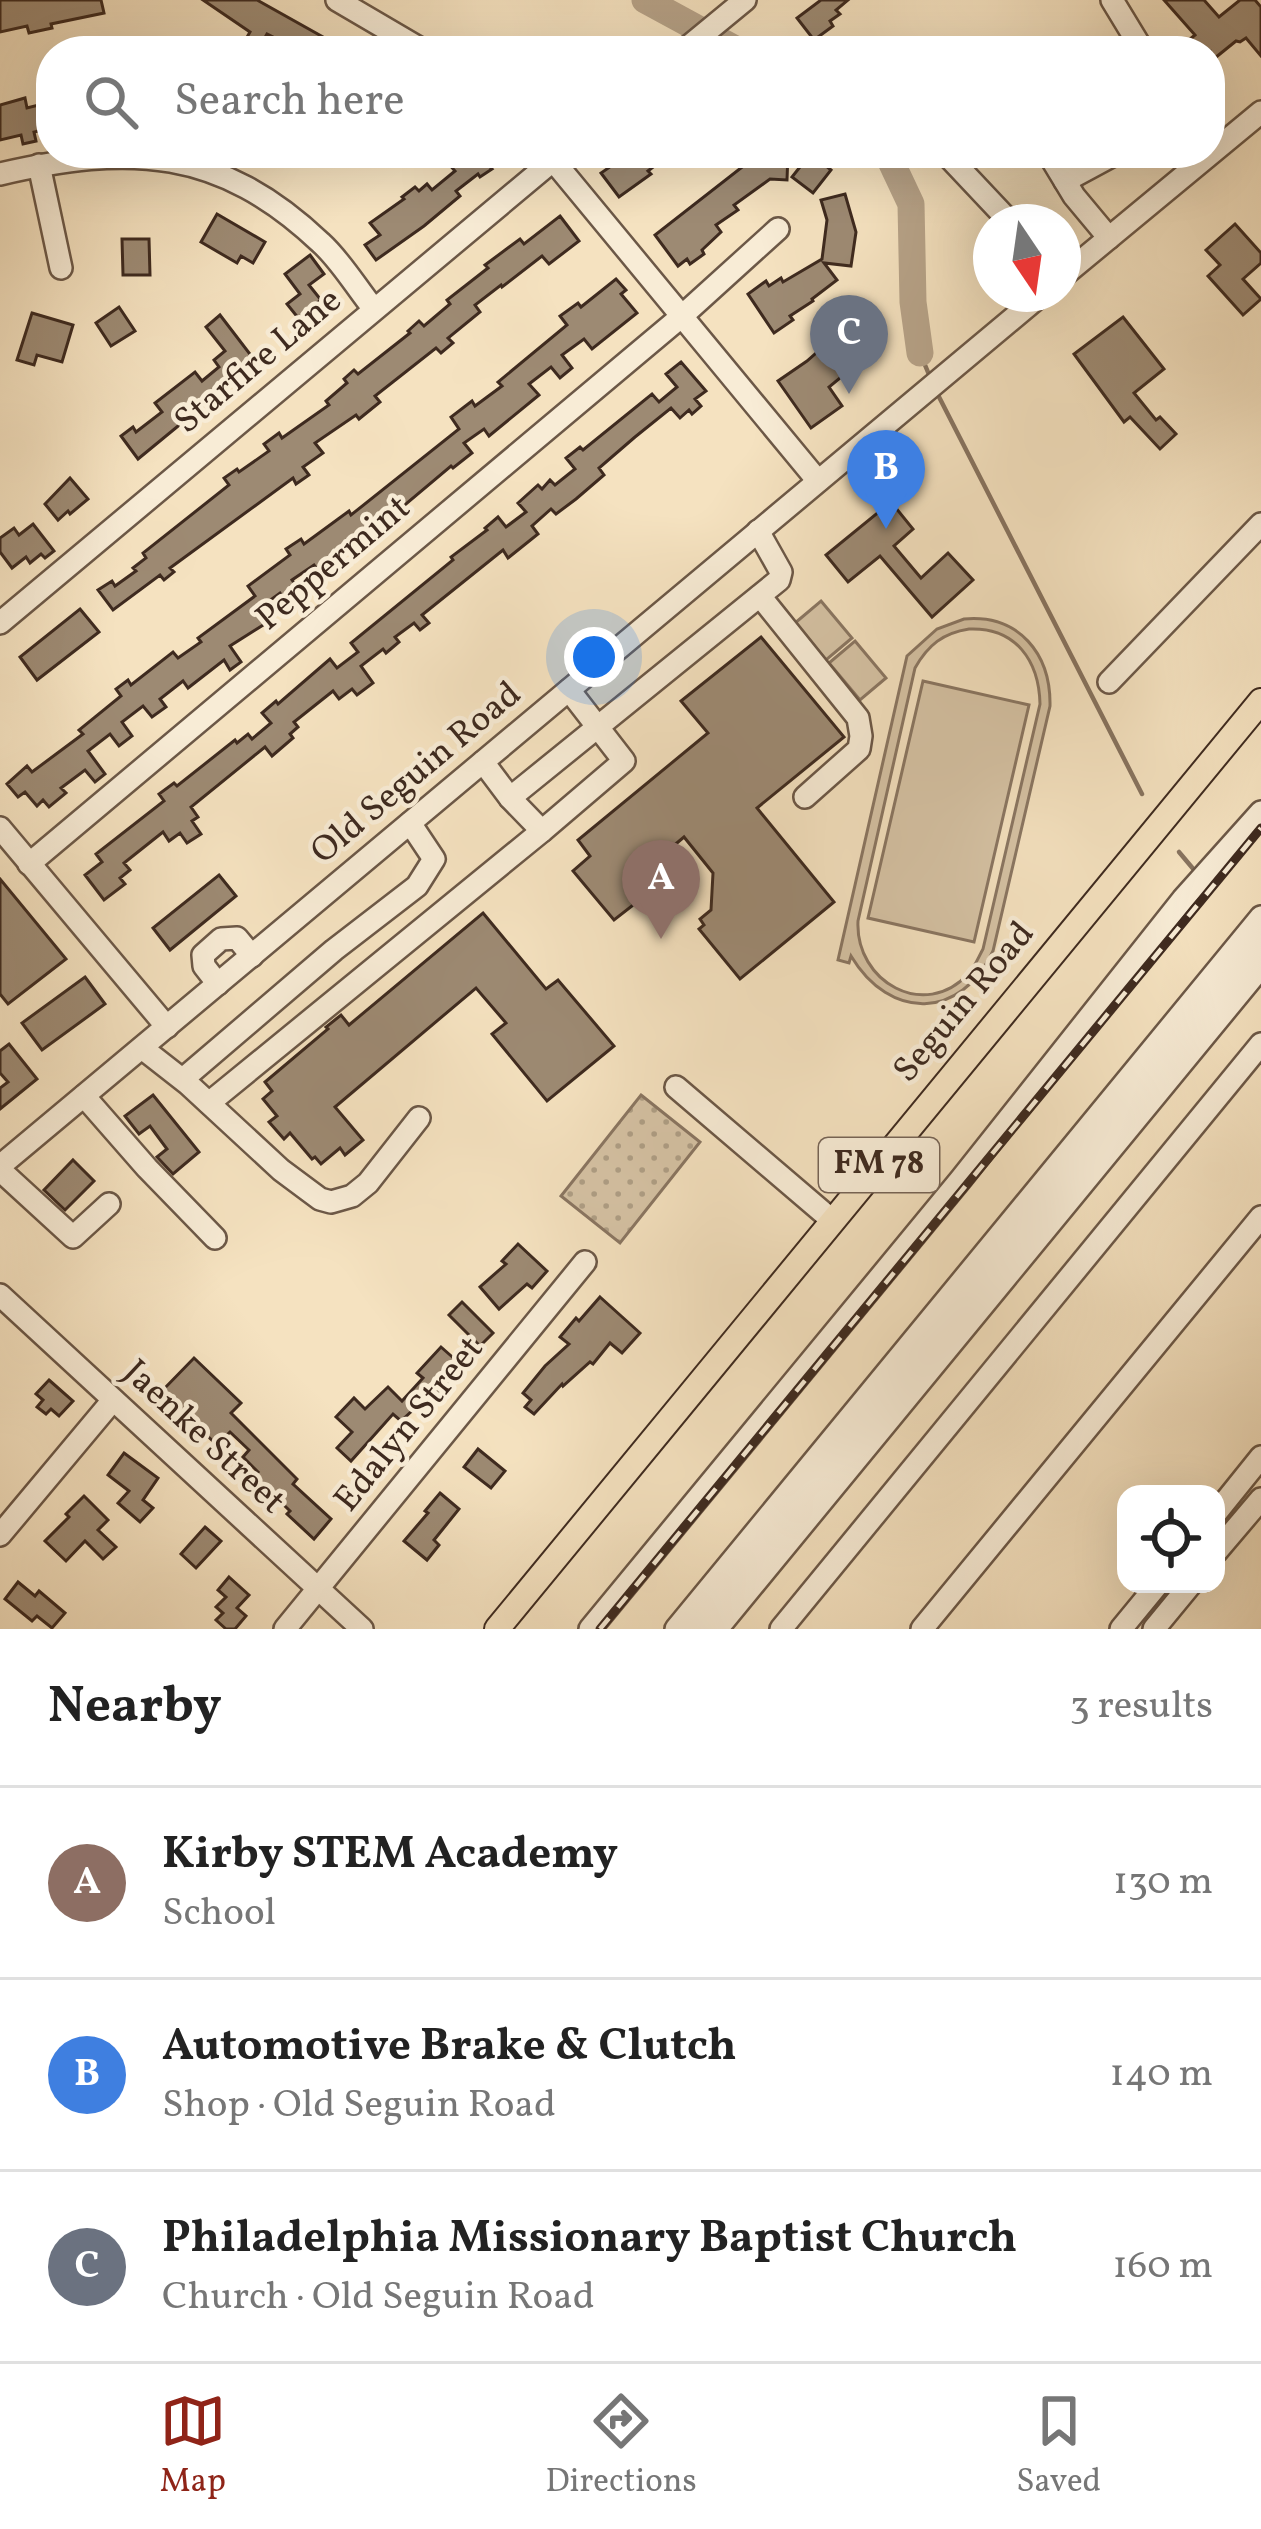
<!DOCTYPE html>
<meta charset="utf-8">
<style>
body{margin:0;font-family:Vollkorn,serif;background:#f6f6f6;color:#222}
.controls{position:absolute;right:36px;bottom:36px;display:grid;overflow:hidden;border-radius:24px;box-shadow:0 12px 48px #0002}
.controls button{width:108px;height:108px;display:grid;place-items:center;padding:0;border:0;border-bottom:3px solid #e0e0e0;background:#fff;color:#222;font:60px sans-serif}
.compass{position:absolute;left:973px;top:204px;width:108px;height:108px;border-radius:50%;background:#fff;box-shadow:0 12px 48px #0002;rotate:167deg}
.you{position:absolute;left:594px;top:657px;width:42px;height:42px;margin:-30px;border:9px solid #fff;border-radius:50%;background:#1a73e8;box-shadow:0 0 0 18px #1a73e833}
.badge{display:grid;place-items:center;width:78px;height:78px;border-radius:50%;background:#8f2418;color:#fff;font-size:39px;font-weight:700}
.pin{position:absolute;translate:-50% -99px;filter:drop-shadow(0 3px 6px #0008)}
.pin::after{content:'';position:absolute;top:63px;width:42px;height:36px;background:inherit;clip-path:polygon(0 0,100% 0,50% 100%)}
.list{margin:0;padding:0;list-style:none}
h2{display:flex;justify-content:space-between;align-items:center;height:156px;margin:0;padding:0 48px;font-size:51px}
h2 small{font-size:39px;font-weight:400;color:#767676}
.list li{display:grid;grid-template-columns:78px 1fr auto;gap:36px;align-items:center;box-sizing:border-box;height:192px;padding:0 48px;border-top:3px solid #e0e0e0}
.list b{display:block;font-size:45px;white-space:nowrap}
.list p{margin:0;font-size:39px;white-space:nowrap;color:#767676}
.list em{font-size:39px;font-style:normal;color:#767676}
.icon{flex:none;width:66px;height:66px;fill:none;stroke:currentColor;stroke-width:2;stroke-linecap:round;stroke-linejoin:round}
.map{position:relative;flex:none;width:1261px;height:1629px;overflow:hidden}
.search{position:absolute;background:#fff;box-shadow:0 12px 48px #0002;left:36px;right:36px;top:36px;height:132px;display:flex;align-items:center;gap:30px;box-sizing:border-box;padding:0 42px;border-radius:48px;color:#767676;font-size:45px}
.sheet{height:732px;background:#fff}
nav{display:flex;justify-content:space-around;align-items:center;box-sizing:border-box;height:168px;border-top:3px solid #e0e0e0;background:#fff;font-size:33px;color:#767676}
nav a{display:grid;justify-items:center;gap:6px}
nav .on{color:#8f2418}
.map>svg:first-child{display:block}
</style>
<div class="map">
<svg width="1261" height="1629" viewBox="0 0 1261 1629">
<defs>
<pattern id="park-dots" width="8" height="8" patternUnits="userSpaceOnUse" patternTransform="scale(3)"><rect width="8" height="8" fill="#d6c3a5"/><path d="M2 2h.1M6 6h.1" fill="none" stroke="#af9f86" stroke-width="1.8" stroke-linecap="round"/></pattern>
</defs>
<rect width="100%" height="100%" fill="#f5e2c0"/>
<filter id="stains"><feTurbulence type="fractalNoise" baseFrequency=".00167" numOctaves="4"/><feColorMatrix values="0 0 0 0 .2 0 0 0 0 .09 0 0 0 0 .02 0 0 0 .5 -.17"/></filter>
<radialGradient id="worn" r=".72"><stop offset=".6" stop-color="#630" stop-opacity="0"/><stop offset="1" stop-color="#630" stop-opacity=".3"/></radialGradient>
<!-- grass -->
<g fill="#d6c3a5" stroke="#8a7662" stroke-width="3" fill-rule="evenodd">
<path d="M821 601 852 638 826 660 795 623Z"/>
<path d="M964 619C1019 614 1051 654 1050 706L993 951C961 1020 890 1021 851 956L849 963 838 960 907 656 937 629ZM969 629C1016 627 1039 661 1040 704L983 949C978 958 975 967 968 974 925 1021 855 982 858 921L915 668C928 645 943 633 969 629Z"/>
<path d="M855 641 886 678 860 700 829 663Z"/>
<path d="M923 681 1029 705 974 942 868 918Z"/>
</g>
<!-- park -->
<path fill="url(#park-dots)" stroke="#8a7662" stroke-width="3" d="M641 1095 700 1142 620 1243 561 1196Z"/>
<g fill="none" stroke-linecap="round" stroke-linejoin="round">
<!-- stream -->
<g stroke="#87735f" stroke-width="4.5">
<path d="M920 353 930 377"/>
<path d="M937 393 1142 794"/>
<path d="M1179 852 1195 871"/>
</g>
<!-- river -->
<g stroke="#b7a389" stroke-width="27">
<path d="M645 0 739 51"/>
<path d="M887 153 911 204 913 302 920 353"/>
</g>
</g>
<!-- building -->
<g fill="#9d8a73" stroke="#3e2a1f" stroke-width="3">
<path d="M0 0H101L104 13 51 24 52 28 29 33 27 26 0 32Z"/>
<path d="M203 0H257L348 51H301L267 34 257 51H239L250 32Z"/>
<path d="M821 0H848L836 10 840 14 830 21 833 26 814 40 797 18Z"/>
<path d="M1164 0H1204L1219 17 1240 0H1255L1261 7V56L1246 38 1240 42 1236 41 1210 62V51H1190L1184 44 1195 35Z"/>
<path d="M25 98 27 108 51 102V128L34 132 36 141 23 144 21 135 0 140V105Z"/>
<path d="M439 153H504L488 165 492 169 480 177 478 174 456 191 460 196 424 226 376 260 365 245 380 235 370 223 404 199 402 197 415 187 419 191 427 184 432 190 455 171Z"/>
<path d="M615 153H671L648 171 651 174 619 197 601 173 620 160Z"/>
<path d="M755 153H788L787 180 770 179 734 205 738 210 716 225 721 232 702 250 704 254 690 264 687 259 678 266 655 235 755 157Z"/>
<path d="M811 153 831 170 813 193 792 177Z"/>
<path d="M845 194 856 232 851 266 824 263 837 280 812 299 813 301 790 316 793 320 774 333 748 294 766 281 769 286 781 278 783 282 822 259 827 220 821 200Z"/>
<path d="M217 214 265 242 253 263 241 256 237 263 201 242Z"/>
<path d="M560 216 579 241 549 264 542 256 502 287 501 285 475 305 480 312 448 338 453 343 441 353 436 348 375 396 380 402 359 419 356 415 315 443 323 453 303 467 309 475 296 484 293 478 170 568 174 572 164 580 160 575 113 610 98 590 112 581 115 586 136 571 133 568 146 558 143 553 229 485 224 478 237 469 239 472 269 451 264 444 279 433 282 438 329 405 326 401 347 383 344 379 354 370 358 374 410 333 408 331 419 321 424 326 450 304 447 300 488 268 485 265 520 239 524 244Z"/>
<path d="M1235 224 1261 253V263L1243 279 1261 299 1243 315 1208 276 1220 265 1206 250Z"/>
<path d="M122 239H149L150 275H123Z"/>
<path d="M310 255 324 274 309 285 321 300 313 306 318 313 303 324 287 304 300 294 285 274Z"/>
<path d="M616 279 626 290 621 294 637 313 592 349 584 339 562 355 572 368 560 378 551 367 529 384 539 395 489 436 484 429 464 443 472 453 453 468 451 466 356 546 352 541 329 558 335 567 322 576 314 565 292 580 302 594 288 604 280 593 258 609 268 622 230 646 241 662 230 670 224 660 188 688 183 681 160 699 166 707 152 717 143 706 122 722 132 736 119 746 110 734 88 751 105 774 95 782 85 770 61 788 66 793 49 807 43 800 37 806 25 792 18 797 7 784 27 766 32 772 83 734 79 730 121 696 116 689 128 680 131 685 173 652 178 658 201 642 198 638 255 596 248 586 290 555 286 549 301 539 304 544 349 511 351 515 459 429 451 417 472 401 475 406 502 386 498 382 567 325 560 316 578 303 581 307Z"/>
<path d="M119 307 135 331 111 346 96 323Z"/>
<path d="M32 313 73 325 62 362 37 355 34 365 17 360Z"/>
<path d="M220 315 256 362 138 459 121 436 133 427 136 432 162 412 155 403 195 372 202 381 219 367 214 360 225 351 206 327Z"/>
<path d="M1123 317 1164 369 1134 393 1156 420 1160 417 1176 434 1160 449 1130 417 1124 422 1074 354Z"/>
<path d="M841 331 863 359 829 387 842 406 811 428 778 381 807 361Z"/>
<path d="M681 362 706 391 695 399 701 406 692 414 689 410 680 418 671 408 635 437 599 468 604 475 576 499 556 514 551 509 532 526 538 534 508 558 503 550 422 615 429 623 420 630 414 623 395 637 399 642 386 653 383 649 361 666 373 683 357 695 352 689 339 699 333 691 294 722 298 727 290 734 293 738 272 756 265 747 191 807 198 817 192 821 201 834 187 843 180 833 169 841 163 832 124 863 130 870 120 878 125 884 104 900 85 875 102 862 96 854 164 801 159 794 174 783 177 786 235 740 237 743 248 734 252 739 271 723 262 713 276 701 278 704 330 659 337 668 358 652 351 643 453 560 451 557 487 530 485 528 498 517 506 527 526 512 518 503 538 485 542 489 550 480 555 485 575 469 566 458 580 447 583 450 652 394 659 402 677 387 666 374Z"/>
<path d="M70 478 88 499 70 514 68 511 58 520 45 504Z"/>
<path d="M891 502 913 529 894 546 921 578 948 553 973 580 932 617 880 556 848 582 826 555Z"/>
<path d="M33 524 54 551 45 558 41 554 30 563 26 557 12 568 0 552V538L14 528 19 535Z"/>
<path d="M80 609 99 632 37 680 20 657Z"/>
<path d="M761 637 844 737 757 808 834 902 740 979 699 929 704 925 700 919 711 910 713 873 684 837 633 880 646 895 614 920 573 871 590 856 578 840 708 733 681 701Z"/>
<path d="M219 875 236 896 170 950 153 928Z"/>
<path d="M0 879 66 959 8 1004 0 994Z"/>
<path d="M483 913 546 989 558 980 614 1046 547 1101 492 1034 506 1023 476 988 335 1107 363 1140 345 1155 340 1148 321 1164 315 1157 312 1159 290 1133 284 1139 269 1122 277 1116 263 1099 272 1091 265 1082 328 1029 326 1027 341 1015 349 1025Z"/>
<path d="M85 977 105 1004 42 1050 22 1023Z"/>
<path d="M9 1044 37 1079 0 1109V1088L8 1082 0 1073V1051Z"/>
<path d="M153 1095 199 1152 173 1174 157 1157 167 1149 150 1126 139 1134 125 1116Z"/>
<path d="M73 1160 94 1181 65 1210 44 1190Z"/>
<path d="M518 1244 547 1271 532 1288 527 1284 499 1309 480 1287 506 1264 502 1261Z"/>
<path d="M600 1297 640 1333 622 1353 610 1343 593 1364 590 1362 563 1386 562 1384 534 1414 525 1407 531 1400 523 1393 545 1366 569 1344 560 1337 576 1318 579 1321Z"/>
<path d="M462 1302 493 1333 480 1346 449 1315Z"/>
<path d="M441 1347 458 1362 446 1375 452 1381 433 1402 427 1397 401 1421 393 1414 351 1461 337 1448 352 1432 336 1417 354 1398 365 1409 388 1387 402 1401 423 1378 417 1373Z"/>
<path d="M194 1358 241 1403 231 1413 297 1479 293 1484 331 1519 314 1539 287 1514 290 1511 254 1476 258 1472 243 1457 249 1450 230 1432 217 1445 181 1411 159 1394Z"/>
<path d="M49 1380 73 1401 59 1416 51 1409 46 1414 37 1407 43 1400 36 1394Z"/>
<path d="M478 1449 505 1471 491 1488 464 1467Z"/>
<path d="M124 1453 158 1478 143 1500 153 1508 140 1522 118 1503 129 1491 108 1475Z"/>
<path d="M440 1493 459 1509 434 1540 439 1545 427 1560 404 1541 428 1513 425 1511Z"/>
<path d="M84 1496 108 1520 98 1530 116 1547 103 1559 85 1541 66 1561 45 1541 69 1517 66 1514Z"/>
<path d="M205 1527 221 1541 196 1568 181 1554Z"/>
<path d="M229 1577 249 1595 237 1608 246 1616 235 1629H226L216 1620 223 1613 216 1607 226 1597 218 1590Z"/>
<path d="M18 1582 35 1596 39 1591 65 1613 52 1628 37 1616 32 1621 5 1599Z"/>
</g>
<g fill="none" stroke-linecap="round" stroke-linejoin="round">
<!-- minor casing -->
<g stroke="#6c5847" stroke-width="26">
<g id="minor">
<path d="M337 0 424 51"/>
<path d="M1112 0 1143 51"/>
<path d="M683 51 745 0"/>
<path d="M547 153 818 481"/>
<path d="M945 153 1010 222"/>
<path d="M1048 153 1074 196 1109 238"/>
<path d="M39 165 61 268"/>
<path d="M0 174C129 144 220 147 321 243 341 261 356 287 373 308"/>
<path d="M1065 181 1117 153"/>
<path d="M1063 276 1261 112"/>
<path d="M760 596 858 718 861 736 859 749 805 797"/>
<path d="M0 623 562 153"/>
<path d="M1109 682 1261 524"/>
<path d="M483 762 510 798 542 831 624 761 569 690"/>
<path d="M510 798 779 580 781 572 758 531"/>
<path d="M0 828 167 1027"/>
<path d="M29 864 682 316 778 229"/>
<path d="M218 984 204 966 203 955 221 939 237 938 252 956"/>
<path d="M142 1048 188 1084 281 1170 320 1199 331 1202 352 1196 368 1183 419 1118"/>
<path d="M183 1079 334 950 417 886 434 859 410 823"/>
<path d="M676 1087 833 1221"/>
<path d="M84 1096 147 1168 215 1238"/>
<path d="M209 1103 542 831"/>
<path d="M0 1166 1042 294"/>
<path d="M0 1170 73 1237 109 1204"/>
<path d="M0 1295 362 1629"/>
<path d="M1216 1513 1261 1457"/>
<path d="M0 1535 113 1400"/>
<path d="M1216 1552 1261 1499"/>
<path d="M285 1629 585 1262"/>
<path d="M590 1629 961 1179 1183 899 1261 812"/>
<path d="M676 1629 1261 917"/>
<path d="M697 1629 1261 943"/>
<path d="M717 1629 1261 967"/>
<path d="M781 1629 1261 1044"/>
<path d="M922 1629 1261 1217"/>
<path d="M1121 1629 1158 1584"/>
<path d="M1154 1629 1191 1584"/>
</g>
</g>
<!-- major casing -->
<g stroke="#3e2a1f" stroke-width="28">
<path id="major" d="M497 1629 1261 701"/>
</g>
<!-- minor -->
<use href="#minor" stroke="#f8ecd6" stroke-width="21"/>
<!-- major -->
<use href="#major" stroke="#f5e2c0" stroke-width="24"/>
<!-- rail casing -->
<g stroke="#3e2a1f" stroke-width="9">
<path id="rail" d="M600 1629 1261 828"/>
</g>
<!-- rail -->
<use href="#rail" stroke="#f8ecd6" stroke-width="4.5" stroke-dasharray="14" stroke-linecap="butt"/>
</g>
<g text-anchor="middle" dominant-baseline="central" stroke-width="9" stroke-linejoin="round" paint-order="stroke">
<!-- shield labels -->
<rect fill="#f8ecd6" stroke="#766456" stroke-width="3" x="819" y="1138" width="120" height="54" rx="9"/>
<g font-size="33" font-weight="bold" fill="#3e2a1f">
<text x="879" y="1165">FM 78</text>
</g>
<!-- street labels -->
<g font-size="36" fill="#3e2a1f" stroke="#f8ecd6">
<text transform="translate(259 362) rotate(-40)">Starfire Lane</text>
<text transform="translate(334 564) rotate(-40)">Peppermint</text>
<text transform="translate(417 774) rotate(-40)">Old Seguin Road</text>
<text transform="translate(965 1003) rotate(-50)">Seguin Road</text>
<text transform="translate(410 1425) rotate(-51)">Edalyn Street</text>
<text transform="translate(203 1438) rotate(43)">Jaenke Street</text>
</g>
</g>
<rect width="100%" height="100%" filter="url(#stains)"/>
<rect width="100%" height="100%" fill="url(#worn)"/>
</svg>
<div class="controls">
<button><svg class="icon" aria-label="locate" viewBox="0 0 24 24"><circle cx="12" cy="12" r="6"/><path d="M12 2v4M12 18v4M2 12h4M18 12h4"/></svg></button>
</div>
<svg class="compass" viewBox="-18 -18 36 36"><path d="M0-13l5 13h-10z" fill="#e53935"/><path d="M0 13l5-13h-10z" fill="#767676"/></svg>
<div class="you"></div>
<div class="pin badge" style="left:661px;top:939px;background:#8d6e63">A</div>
<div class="pin badge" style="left:886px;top:529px;background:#3f7fe0">B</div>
<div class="pin badge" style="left:849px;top:394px;background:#6b7280">C</div>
<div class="search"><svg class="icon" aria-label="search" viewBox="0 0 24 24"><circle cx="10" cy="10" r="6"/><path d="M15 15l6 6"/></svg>Search here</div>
</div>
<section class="sheet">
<h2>Nearby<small>3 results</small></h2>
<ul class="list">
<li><span class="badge" style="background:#8d6e63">A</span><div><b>Kirby STEM Academy</b><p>School</p></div><em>130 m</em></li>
<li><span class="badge" style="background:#3f7fe0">B</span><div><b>Automotive Brake &amp; Clutch</b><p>Shop · Old Seguin Road</p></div><em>140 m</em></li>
<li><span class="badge" style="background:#6b7280">C</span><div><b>Philadelphia Missionary Baptist Church</b><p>Church · Old Seguin Road</p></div><em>160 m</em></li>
</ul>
</section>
<nav>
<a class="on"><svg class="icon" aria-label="map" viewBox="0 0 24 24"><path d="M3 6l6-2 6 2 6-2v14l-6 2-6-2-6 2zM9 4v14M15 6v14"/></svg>Map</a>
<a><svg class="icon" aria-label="directions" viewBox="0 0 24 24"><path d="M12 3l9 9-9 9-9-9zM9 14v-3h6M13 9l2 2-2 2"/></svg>Directions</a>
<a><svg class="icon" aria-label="saved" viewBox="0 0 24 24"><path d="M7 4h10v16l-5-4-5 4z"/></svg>Saved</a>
</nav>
